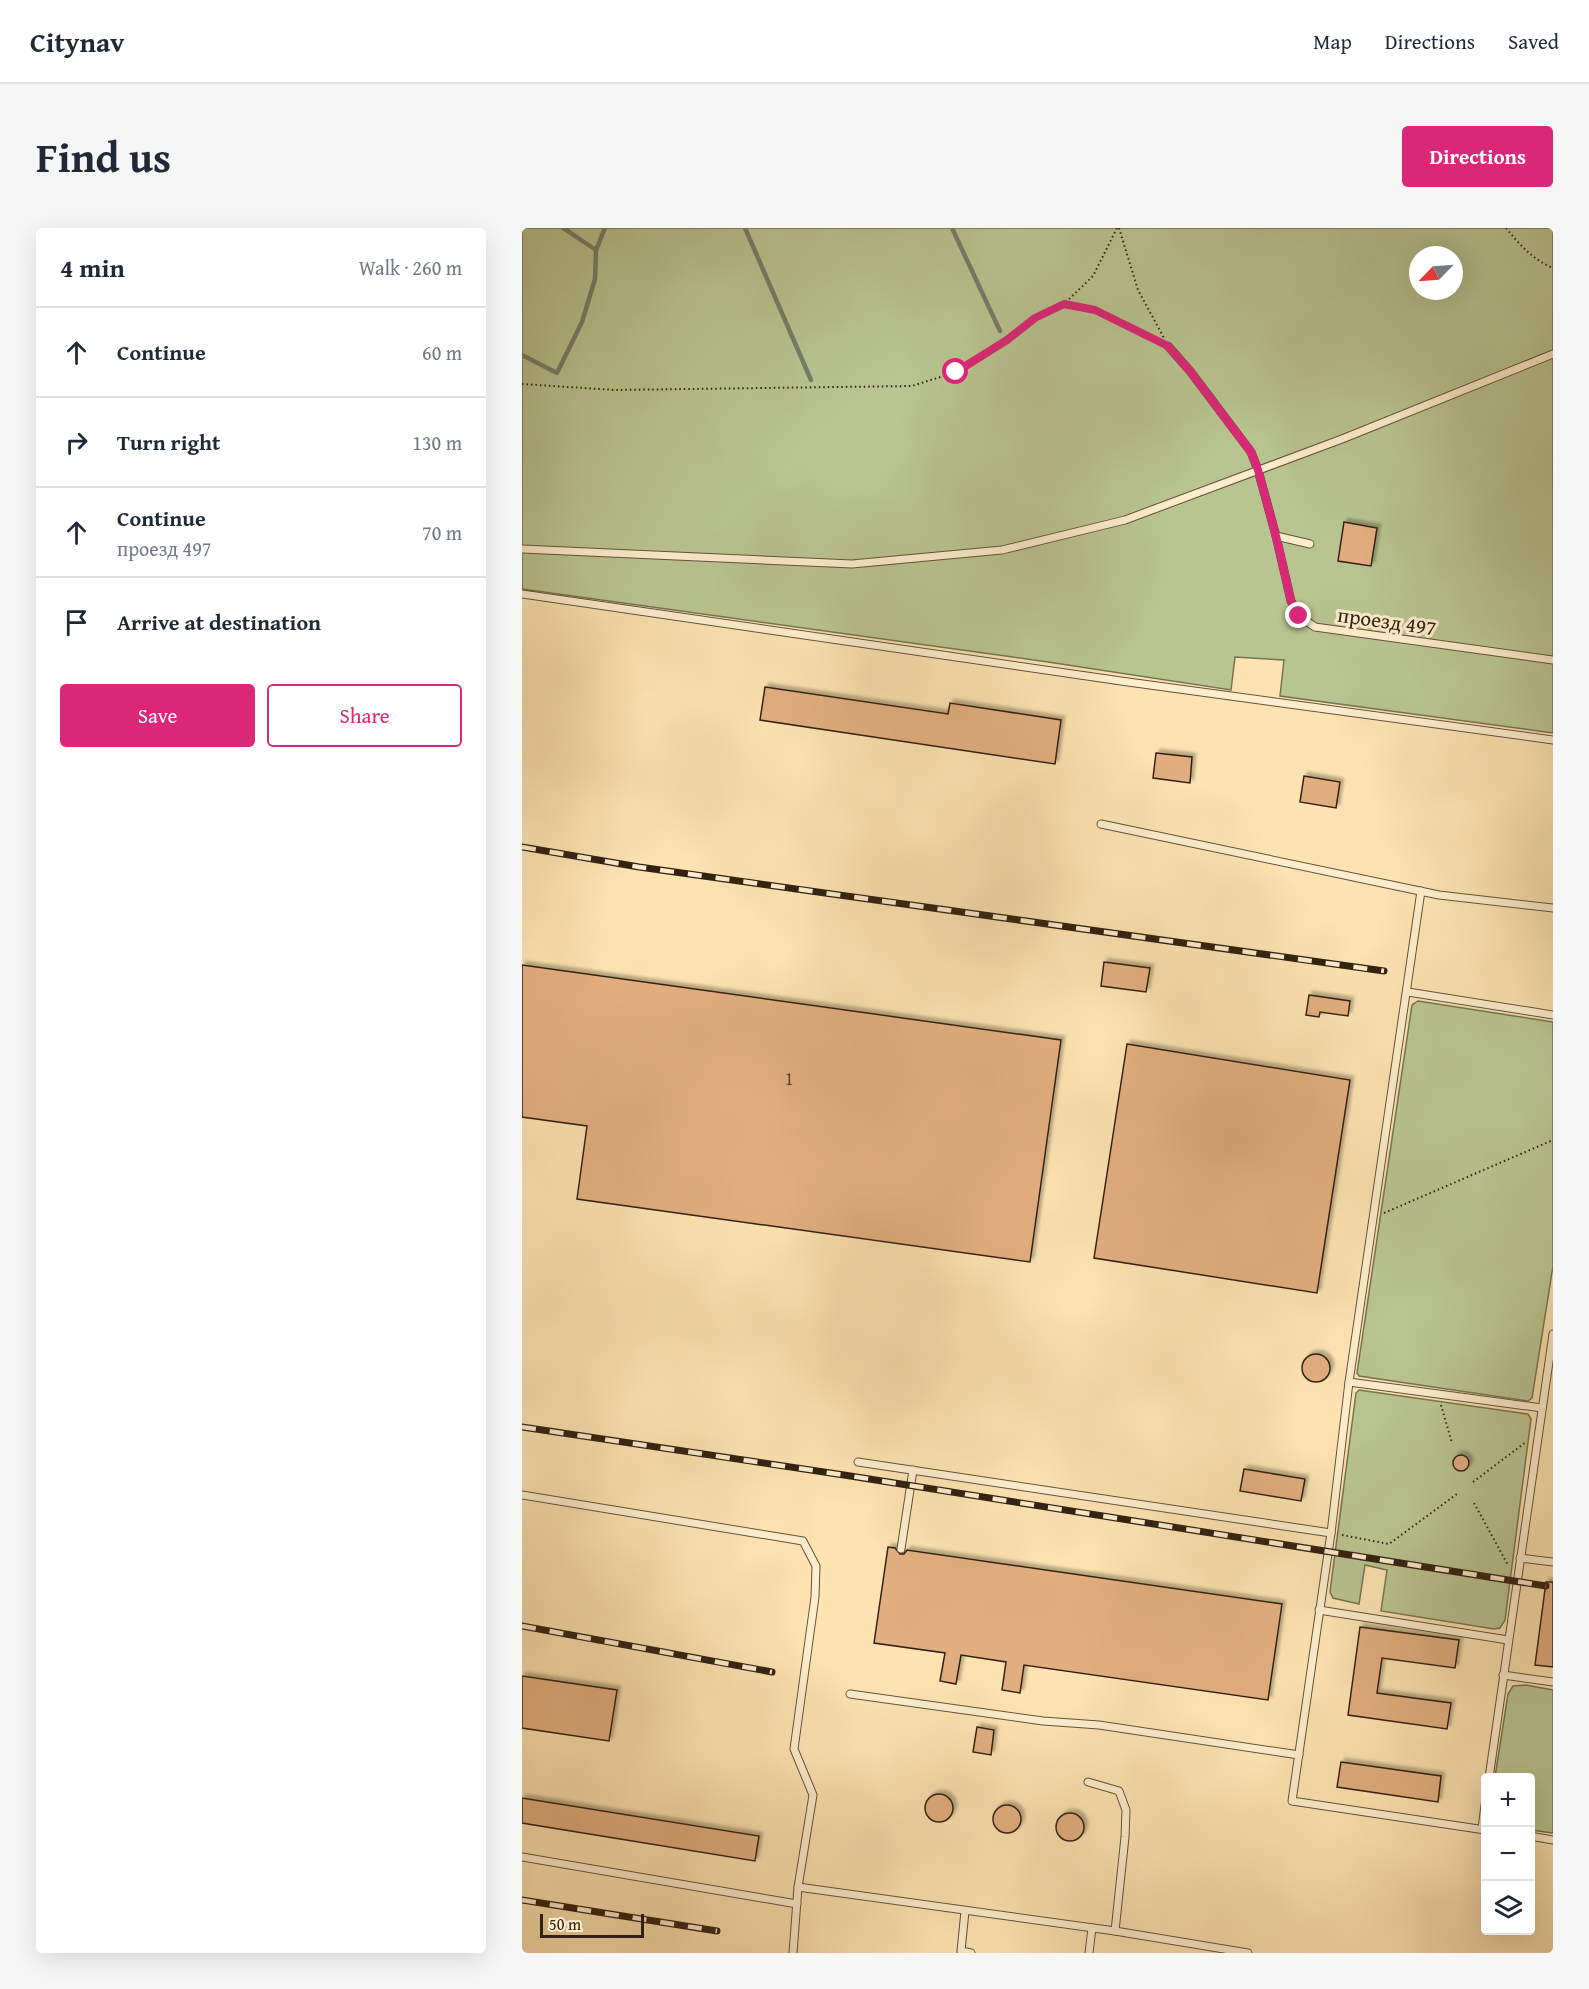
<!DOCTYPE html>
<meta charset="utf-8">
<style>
body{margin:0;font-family:"Gentium Book Plus",serif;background:#f6f6f7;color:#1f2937}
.controls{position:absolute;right:18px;bottom:18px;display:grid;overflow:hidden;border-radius:6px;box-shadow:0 6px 24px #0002}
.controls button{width:54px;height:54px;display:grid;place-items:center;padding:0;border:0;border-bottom:2px solid #e0e1e3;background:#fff;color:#1f2937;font:30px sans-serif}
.compass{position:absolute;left:887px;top:18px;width:54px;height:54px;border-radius:50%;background:#fff;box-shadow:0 6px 24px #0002;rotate:245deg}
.scale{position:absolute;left:18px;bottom:15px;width:104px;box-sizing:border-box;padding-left:6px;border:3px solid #322111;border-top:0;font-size:16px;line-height:21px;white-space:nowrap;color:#322111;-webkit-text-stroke:4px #fdedcc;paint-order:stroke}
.stop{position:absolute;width:18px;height:18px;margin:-14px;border:4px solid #db2777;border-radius:50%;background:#fff}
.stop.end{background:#db2777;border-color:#fff;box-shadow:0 2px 6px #0008}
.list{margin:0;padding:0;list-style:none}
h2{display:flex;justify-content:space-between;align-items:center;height:78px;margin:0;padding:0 24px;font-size:26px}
h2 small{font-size:20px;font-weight:400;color:#747a83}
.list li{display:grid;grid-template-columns:39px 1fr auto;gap:18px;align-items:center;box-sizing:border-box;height:90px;padding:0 24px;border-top:2px solid #e0e1e3}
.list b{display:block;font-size:22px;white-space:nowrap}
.list p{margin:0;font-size:20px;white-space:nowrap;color:#747a83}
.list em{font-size:20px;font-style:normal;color:#747a83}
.actions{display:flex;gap:12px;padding:18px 24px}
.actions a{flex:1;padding:14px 0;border:2px solid #db2777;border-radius:6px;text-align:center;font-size:21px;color:#db2777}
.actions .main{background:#db2777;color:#fff}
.icon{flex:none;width:33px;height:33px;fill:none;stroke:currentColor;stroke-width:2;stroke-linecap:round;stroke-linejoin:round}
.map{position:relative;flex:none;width:1031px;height:1725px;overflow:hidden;border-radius:6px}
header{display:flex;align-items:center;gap:36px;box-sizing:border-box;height:84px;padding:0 30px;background:#fff;border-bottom:2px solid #e0e1e3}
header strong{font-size:28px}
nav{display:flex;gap:33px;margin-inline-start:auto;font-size:21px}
.intro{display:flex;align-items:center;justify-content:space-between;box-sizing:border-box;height:144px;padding:0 36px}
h1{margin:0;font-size:42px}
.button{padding:15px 27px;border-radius:6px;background:#db2777;color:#fff;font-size:21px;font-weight:700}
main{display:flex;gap:36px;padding:0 36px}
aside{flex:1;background:#fff;border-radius:6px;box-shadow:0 6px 24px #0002}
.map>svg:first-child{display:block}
</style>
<header>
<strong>Citynav</strong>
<nav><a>Map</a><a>Directions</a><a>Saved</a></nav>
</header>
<div class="intro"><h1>Find us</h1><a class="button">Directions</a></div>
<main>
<aside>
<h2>4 min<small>Walk · 260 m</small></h2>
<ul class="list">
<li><svg class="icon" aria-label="ahead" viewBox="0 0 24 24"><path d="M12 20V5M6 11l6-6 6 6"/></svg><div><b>Continue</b></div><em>60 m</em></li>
<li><svg class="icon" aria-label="right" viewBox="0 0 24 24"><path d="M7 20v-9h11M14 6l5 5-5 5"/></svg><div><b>Turn right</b></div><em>130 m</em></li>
<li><svg class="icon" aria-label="ahead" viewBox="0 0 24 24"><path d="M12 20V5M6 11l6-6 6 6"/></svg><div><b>Continue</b><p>проезд 497</p></div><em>70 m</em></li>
<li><svg class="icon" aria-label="arrive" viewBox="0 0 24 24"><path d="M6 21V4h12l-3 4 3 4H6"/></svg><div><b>Arrive at destination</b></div></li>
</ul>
<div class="actions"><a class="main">Save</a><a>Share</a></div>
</aside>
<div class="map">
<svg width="1031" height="1725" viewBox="0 0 1031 1725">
<defs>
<filter id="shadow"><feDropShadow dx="3.5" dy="-3.5" stdDeviation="1.5" flood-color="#0004"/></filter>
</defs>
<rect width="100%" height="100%" fill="#fce3b1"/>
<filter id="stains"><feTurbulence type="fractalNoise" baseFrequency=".00333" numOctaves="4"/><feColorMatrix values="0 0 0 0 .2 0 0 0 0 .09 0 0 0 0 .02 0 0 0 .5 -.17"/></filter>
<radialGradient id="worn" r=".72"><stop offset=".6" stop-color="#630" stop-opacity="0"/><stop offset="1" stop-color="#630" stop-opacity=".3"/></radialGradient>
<!-- green -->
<g fill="#b9c591" stroke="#767351" stroke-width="1.5" fill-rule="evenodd">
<path d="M0 0H1031V505L758 468 762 432 713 429 709 462 526 434 0 361ZM896 27H932V63H896Z"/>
<path d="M896 773 1031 794V1038L1010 1170 1006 1173 837 1148 835 1145 890 777Z"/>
<path d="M837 1162 1006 1186 1009 1191 983 1392 978 1400 972 1401 859 1383 865 1342 843 1337 837 1376 811 1370 808 1364 834 1165Z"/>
<path d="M1004 1457 1031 1462V1605L1009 1602 1008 1550 973 1549 986 1466 991 1458Z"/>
</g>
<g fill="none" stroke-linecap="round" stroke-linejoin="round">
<!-- stream -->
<g stroke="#747f6c" stroke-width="4.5">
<path d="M41 0 74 22"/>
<path d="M223 0 289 152"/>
<path d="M430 0 478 103"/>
<path d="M0 127 35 145 60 94 73 51 74 22 83 0"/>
</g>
</g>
<!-- building -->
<g fill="#e2ae7f" stroke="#322111" stroke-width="1.5" filter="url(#shadow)">
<path d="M822 294 855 300 849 338 816 333Z"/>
<path d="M243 459 426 486 428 475 539 492 533 536 238 492Z"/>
<path d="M634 525 670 529 668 555 631 550Z"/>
<path d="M782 548 818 554 814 580 778 574Z"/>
<path d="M582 734 628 740 624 764 579 758Z"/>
<path d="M0 737 539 812 508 1034 55 971 65 898 0 889Z"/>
<path d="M787 767 828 773 826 788 798 784 797 789 784 787Z"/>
<path d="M605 816 828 852 795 1065 572 1030Z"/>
<circle cx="794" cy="1140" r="14"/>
<circle cx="939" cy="1235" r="8"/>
<path d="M722 1241 783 1251 779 1273 718 1263Z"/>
<path d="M366 1319 373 1320 378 1326H382L385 1322 760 1376 746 1472 502 1437 498 1465 480 1462 484 1434 439 1427 434 1456 418 1453 423 1425 352 1415Z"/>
<path d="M1024 1354H1031V1439L1013 1437Z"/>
<path d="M838 1399 937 1412 933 1440 860 1430 855 1465 929 1475 925 1501 826 1487Z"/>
<path d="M0 1448 95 1462 87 1513 0 1500Z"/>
<path d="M455 1499 472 1502 469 1527 451 1524Z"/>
<path d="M819 1534 919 1548 916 1574 815 1559Z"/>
<circle cx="417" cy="1580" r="14"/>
<path d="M0 1570 237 1608 233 1633 0 1595Z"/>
<circle cx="485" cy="1591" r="14"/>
<circle cx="548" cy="1599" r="14"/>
</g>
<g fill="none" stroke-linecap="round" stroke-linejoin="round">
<!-- lane casing -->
<g stroke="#645239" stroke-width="9">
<g id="lane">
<path d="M646 118 668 143 729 224 736 242 754 308 769 373 777 388 793 399 1031 432"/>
<path d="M754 308 788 316"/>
<path d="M0 321 330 336 480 322 603 292 820 211 1031 126"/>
<path d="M0 366 606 454 1031 512"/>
<path d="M579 596 917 667 1031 680"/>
<path d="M899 663 827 1154 809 1305 770 1573 963 1602"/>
<path d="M886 764 1031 787"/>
<path d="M827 1154 1020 1180"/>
<path d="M336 1234 809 1305"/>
<path d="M0 1267 281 1313 294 1338 293 1369 272 1521 291 1567 276 1659 271 1725"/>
<path d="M379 1321 391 1242"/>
<path d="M998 1330 1031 1334"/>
<path d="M797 1382 986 1412"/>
<path d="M981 1447 1031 1454"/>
<path d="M328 1466 521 1493 577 1497 777 1527"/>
<path d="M967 1550 1031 1106"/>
<path d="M566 1554 597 1563 604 1582 603 1609 593 1703"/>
<path d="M960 1601 963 1577"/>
<path d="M1008 1608 1031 1612"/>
<path d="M0 1629 275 1676"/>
<path d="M276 1659 593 1703 726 1725"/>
<path d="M443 1683 439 1723 449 1725"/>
<path d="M567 1725 570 1700"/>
</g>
</g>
<!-- path -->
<g stroke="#322111" stroke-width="2" stroke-dasharray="1.5 3" stroke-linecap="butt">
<path d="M595 0 571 48 542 76 573 82 638 114"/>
<path d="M597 0 616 62 642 110"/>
<path d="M984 0C998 17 1010 31 1031 40"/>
<path d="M0 156 93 162 390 158 434 144 485 112 513 90 542 76"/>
<path d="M862 985 1031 912"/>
<path d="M919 1177 930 1215"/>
<path d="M951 1254 1004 1214"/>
<path d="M952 1275 986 1337"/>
<path d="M820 1307 867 1316 935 1266"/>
</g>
<!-- lane -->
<use href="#lane" stroke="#fdedcc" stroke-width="7"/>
<!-- rail casing -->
<g stroke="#322111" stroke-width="7">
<g id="rail">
<path d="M0 619 117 639 862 743"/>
<path d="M0 1199 322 1247 1024 1358"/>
<path d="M0 1398 250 1444"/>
<path d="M0 1672 195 1703"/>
</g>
</g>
<!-- rail -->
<use href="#rail" stroke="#fdedcc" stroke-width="4.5" stroke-dasharray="14" stroke-linecap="butt"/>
</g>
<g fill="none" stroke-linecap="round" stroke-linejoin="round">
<!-- route -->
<path stroke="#db2777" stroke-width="8" d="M434 144 485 112 513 90 542 76 573 82 646 118 668 143 729 224 736 242 754 308 769 373 777 388"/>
</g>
<g text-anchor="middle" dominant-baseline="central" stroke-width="6" stroke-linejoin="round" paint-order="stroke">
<!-- number labels -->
<g font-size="18" fill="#5e442c">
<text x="267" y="850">1</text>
</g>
<!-- street labels -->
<g font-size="21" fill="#322111" stroke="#fdedcc">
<text transform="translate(865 393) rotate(8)">проезд 497</text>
</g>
</g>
<rect width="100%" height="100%" filter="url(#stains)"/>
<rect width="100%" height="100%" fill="url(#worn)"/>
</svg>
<div class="controls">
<button>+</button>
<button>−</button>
<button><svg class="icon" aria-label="layers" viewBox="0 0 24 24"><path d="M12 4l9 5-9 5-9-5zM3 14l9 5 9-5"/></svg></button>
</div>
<svg class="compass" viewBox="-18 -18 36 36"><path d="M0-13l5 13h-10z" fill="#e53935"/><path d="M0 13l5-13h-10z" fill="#747a83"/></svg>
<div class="scale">50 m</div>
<div class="stop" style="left:434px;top:144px"></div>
<div class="stop end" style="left:777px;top:388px"></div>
</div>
</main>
